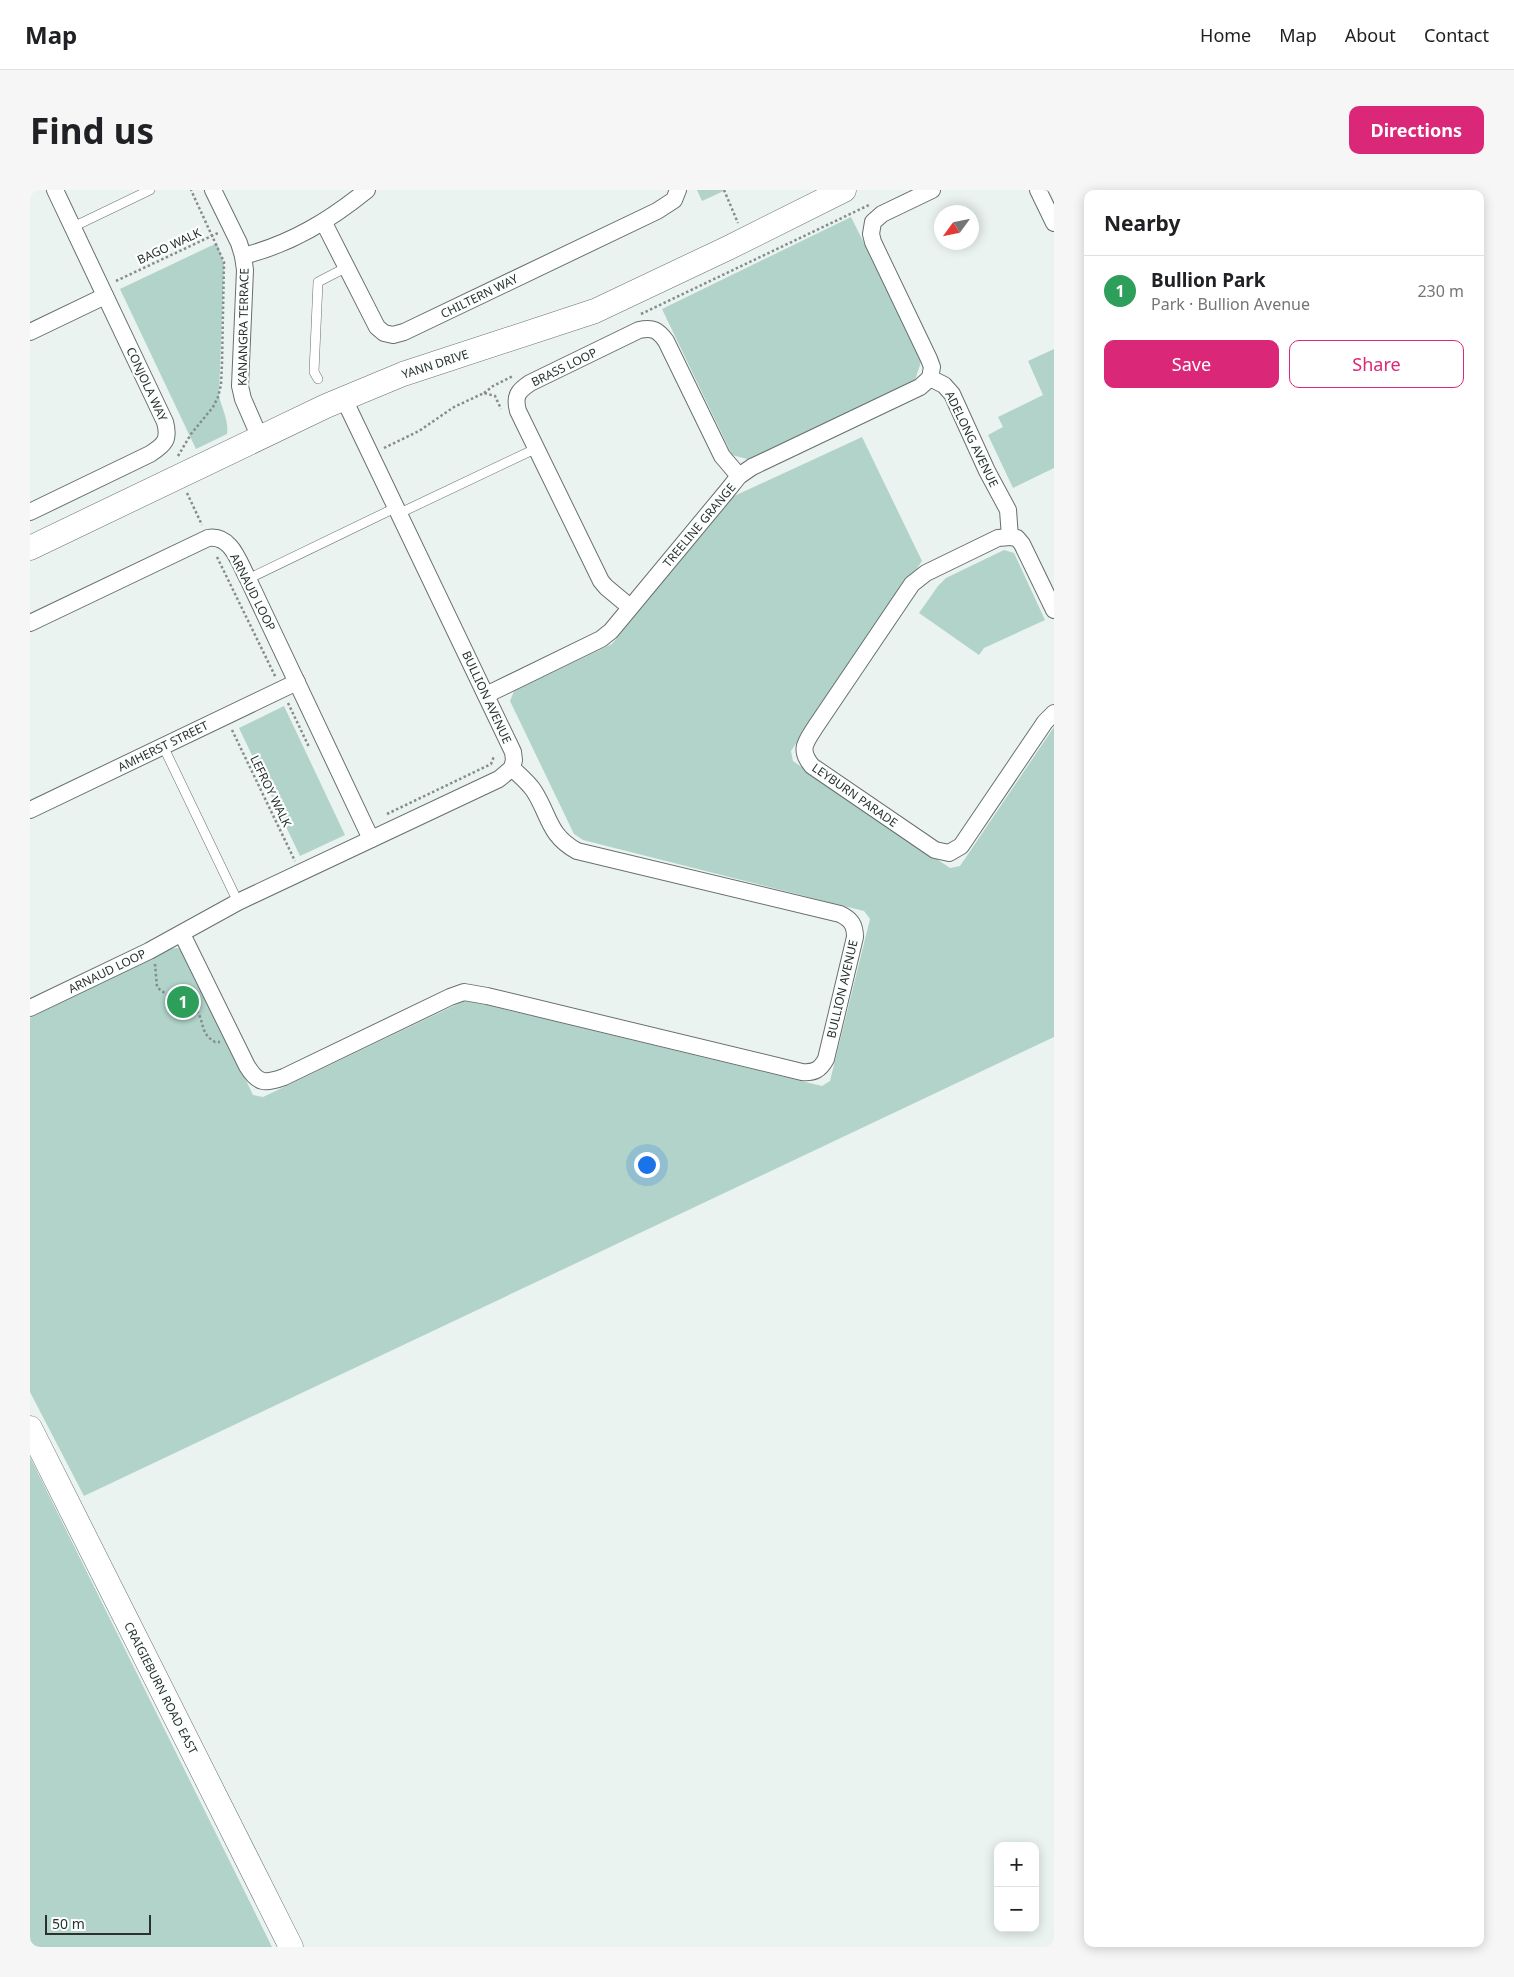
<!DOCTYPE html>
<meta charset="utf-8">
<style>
body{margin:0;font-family:"Noto Sans",sans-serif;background:#f6f6f6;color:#202124}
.controls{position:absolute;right:15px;bottom:15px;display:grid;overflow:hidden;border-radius:10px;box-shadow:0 2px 12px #0003}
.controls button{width:45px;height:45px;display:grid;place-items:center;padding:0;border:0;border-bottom:1px solid #e0e0e0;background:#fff;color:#202124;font:25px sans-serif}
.compass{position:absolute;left:904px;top:15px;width:45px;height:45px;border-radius:50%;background:#fff;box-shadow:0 2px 12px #0003;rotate:237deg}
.scale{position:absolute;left:15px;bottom:12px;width:106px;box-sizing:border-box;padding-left:5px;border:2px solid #2c302f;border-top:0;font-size:14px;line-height:18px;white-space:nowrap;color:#2c302f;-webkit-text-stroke:4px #fbfffe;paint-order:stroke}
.you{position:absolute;left:616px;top:974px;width:18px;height:18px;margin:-12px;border:4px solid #fff;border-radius:50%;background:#1a73e8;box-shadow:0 0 0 8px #1a73e833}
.badge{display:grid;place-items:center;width:32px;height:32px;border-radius:50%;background:#db2777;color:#fff;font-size:16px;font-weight:700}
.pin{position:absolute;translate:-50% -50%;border:2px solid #fff;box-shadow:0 1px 5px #0006}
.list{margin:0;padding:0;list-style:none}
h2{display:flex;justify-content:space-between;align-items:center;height:65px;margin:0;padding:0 20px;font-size:21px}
h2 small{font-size:16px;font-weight:400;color:#757577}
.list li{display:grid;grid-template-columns:32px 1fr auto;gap:15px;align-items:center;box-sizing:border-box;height:70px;padding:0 20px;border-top:1px solid #e0e0e0}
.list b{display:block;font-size:19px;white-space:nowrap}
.list p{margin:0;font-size:16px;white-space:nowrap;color:#757577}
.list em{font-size:16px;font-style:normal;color:#757577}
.actions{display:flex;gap:10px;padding:15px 20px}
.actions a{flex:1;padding:11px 0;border:1px solid #db2777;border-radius:10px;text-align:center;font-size:18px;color:#db2777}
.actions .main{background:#db2777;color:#fff}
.map{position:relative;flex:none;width:1024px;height:1757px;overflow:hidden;border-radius:10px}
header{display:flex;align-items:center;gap:30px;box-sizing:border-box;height:70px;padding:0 25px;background:#fff;border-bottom:1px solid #e0e0e0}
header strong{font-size:24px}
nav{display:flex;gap:28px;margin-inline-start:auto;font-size:18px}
.intro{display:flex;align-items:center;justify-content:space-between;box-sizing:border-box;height:120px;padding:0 30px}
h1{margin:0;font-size:35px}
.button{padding:12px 22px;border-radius:10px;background:#db2777;color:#fff;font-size:18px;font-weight:700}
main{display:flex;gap:30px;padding:0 30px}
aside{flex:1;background:#fff;border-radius:10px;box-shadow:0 2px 12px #0003}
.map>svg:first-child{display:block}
</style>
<header>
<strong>Map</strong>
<nav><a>Home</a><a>Map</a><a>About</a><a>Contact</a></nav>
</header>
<div class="intro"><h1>Find us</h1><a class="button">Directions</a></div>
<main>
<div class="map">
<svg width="1024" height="1757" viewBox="0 0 1024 1757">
<rect width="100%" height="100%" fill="#eaf3f0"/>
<!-- green -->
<g fill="#b1d3ca">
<path d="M667 0H696L672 11Z"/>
<path d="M821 27 892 169 885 190 721 270 702 265 632 119Z"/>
<path d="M187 53 194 74 189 206C192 219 199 231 197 244L166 259 90 99Z"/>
<path d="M1024 159V278L983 298 958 245 973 237 968 227 1013 205 998 171Z"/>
<path d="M832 247 892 371 761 561 763 571 920 678 930 676 1024 537V847L54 1306 0 1202V828L139 759 148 758 156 764 223 905 233 907 436 810 792 896 800 891 840 729 834 721 553 650 544 644 480 511 484 501 582 454 702 307Z"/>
<path d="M974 360 984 363 1015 430 954 458 949 465 889 423 908 396 916 388Z"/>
<path d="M254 516 315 645 270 666 209 538Z"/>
<path d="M0 1267 242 1757H0Z"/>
</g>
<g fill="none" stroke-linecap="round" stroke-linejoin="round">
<!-- lane casing -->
<g stroke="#68706e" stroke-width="10">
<g id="lane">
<path d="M43 37 120 0"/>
<path d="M288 189 284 182 288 92 317 77"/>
<path d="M370 323 507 258"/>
<path d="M218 389 367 317"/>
<path d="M133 556 208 712"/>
</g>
</g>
<!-- street casing -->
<g stroke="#68706e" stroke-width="18">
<g id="street">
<path d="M183 0 209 53 213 66 215 80 210 196 213 209 230 248"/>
<path d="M1008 0 1024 33"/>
<path d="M294 33 347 137 354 143 363 145 374 142 627 21 644 10 648 0"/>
<path d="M213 66C261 54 300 30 337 0"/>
<path d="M0 142 75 106"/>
<path d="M900 188 914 195 922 204 957 281 978 320 980 347 987 348 992 354 1024 420"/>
<path d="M900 188 902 177 899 169 843 52 841 44 843 32 852 24 902 0"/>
<path d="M0 322 120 264C134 255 140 250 135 232L25 0"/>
<path d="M980 347 968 348 896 383 882 394 786 536C776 552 768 559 782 576L905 660 919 663 931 656 1015 532 1024 523"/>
<path d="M600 417 576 397 571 391 488 221C484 206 488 201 500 193L609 140C623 137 628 140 636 151L692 266 709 286"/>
<path d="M0 433 178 348C201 344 209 372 218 389L341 649"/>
<path d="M456 505 571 449 581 441 697 301 709 286 722 277 890 197 900 188"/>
<path d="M0 620 267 492"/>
<path d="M152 744 217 876C228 894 235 894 254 887L420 807 434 802 457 806 772 882C784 883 790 880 796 869L825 747C825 735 821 729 810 724L547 661C518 645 520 626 504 601 498 592 489 585 482 578L484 570 483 562 314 209"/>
<path d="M0 818 119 761 208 712 469 589 482 578"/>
</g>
</g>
<!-- secondary casing -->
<g stroke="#68706e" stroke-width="25">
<g id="secondary">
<path d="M0 358 296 216 373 184 565 121 698 58 814 0"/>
<path d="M0 1238 261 1757"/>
</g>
</g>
<!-- path -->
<g stroke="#868c8a" stroke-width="2.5" stroke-dasharray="2.5 2.5" stroke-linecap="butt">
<path d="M694 0 708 33"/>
<path d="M86 91 188 43"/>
<path d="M611 124 839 15"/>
<path d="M454 203 463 196 483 186"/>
<path d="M354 258 389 241 424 217 454 203 465 206 471 219"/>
<path d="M148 266 161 244 183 217 188 207 191 195 192 173 194 72 161 0"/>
<path d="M157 303 172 335"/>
<path d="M187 367 246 488"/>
<path d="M258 513 279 557"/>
<path d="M202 540 265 671"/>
<path d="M357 624 461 574 464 566"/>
<path d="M125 774 127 797C139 809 154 807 165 819 176 831 168 842 185 852H190"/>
</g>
<!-- lane -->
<use href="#lane" stroke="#fff" stroke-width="9"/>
<!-- street -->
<use href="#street" stroke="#fff" stroke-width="16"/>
<!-- secondary -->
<use href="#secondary" stroke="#fff" stroke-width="24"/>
</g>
<g text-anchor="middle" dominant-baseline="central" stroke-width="4.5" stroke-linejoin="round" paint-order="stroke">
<!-- street labels -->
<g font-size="12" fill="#2c302f" stroke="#fbfffe">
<text transform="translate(139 56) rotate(-25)">BAGO WALK</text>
<text transform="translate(449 106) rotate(-26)">CHILTERN WAY</text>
<text transform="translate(213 137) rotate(-89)">KANANGRA TERRACE</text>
<text transform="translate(405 174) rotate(-18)">YANN DRIVE</text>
<text transform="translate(534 177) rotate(-26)">BRASS LOOP</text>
<text transform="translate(117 194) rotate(65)">CONJOLA WAY</text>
<text transform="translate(942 249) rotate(64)">ADELONG AVENUE</text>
<text transform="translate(669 335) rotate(-50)">TREELINE GRANGE</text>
<text transform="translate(223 402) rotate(63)">ARNAUD LOOP</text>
<text transform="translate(457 507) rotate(65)">BULLION AVENUE</text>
<text transform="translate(133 556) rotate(-26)">AMHERST STREET</text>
<text transform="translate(241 601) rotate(64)">LEFROY WALK</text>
<text transform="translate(825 605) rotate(35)">LEYBURN PARADE</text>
<text transform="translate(77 781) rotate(-26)">ARNAUD LOOP</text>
<text transform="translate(812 799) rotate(-77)">BULLION AVENUE</text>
<text transform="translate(131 1498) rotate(63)">CRAIGIEBURN ROAD EAST</text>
</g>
</g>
</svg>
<div class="controls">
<button>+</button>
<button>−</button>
</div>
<svg class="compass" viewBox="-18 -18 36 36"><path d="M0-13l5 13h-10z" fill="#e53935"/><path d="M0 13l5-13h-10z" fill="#757577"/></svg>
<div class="scale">50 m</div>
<div class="you"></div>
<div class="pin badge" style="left:153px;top:812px;background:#2e9e5b">1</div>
</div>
<aside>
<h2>Nearby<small></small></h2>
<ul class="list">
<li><span class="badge" style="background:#2e9e5b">1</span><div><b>Bullion Park</b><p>Park · Bullion Avenue</p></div><em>230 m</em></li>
</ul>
<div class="actions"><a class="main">Save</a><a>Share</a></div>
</aside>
</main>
